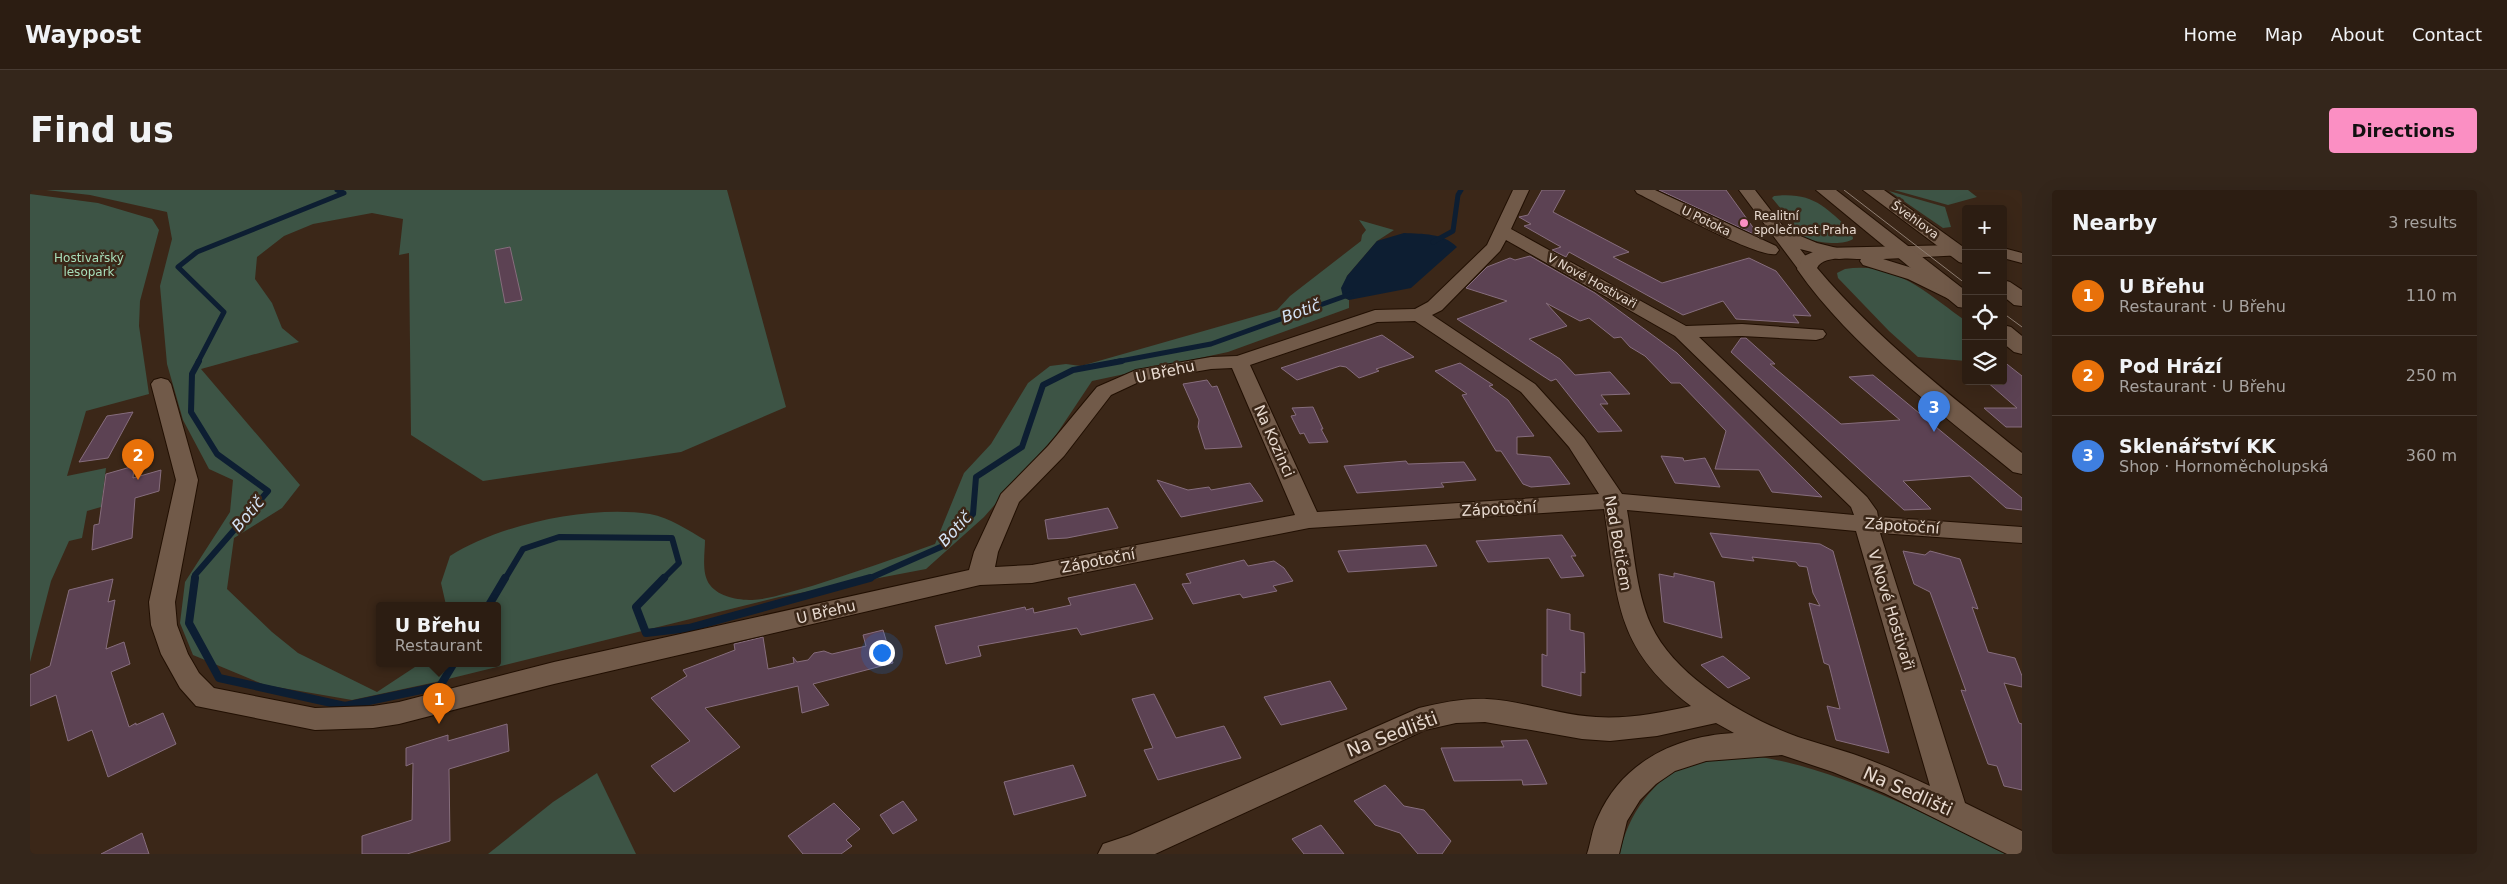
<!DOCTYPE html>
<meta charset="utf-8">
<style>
body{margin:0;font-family:"DejaVu Sans",sans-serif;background:#34261b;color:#f1f3f6}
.controls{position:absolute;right:15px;top:15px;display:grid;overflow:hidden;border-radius:5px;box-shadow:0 5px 20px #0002}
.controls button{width:45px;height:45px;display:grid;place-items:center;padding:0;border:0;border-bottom:1px solid #483b32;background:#2c1d12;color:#f1f3f6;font:25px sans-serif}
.you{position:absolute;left:851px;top:462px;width:18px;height:18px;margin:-12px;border:4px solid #fff;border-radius:50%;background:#1a73e8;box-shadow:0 0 0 8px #1a73e833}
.badge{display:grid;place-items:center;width:32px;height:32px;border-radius:50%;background:#fb8fc3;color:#fff;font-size:16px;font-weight:700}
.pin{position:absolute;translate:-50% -41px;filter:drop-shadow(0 1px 2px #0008)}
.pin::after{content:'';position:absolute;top:26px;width:18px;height:15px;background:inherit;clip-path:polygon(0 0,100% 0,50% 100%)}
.popup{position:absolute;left:346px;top:412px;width:125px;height:65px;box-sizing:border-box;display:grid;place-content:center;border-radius:5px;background:#2c1d12;filter:drop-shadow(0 1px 4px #0005);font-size:16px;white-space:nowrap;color:#a6a29f}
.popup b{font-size:19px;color:#f1f3f6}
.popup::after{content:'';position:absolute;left:50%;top:100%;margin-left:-10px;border:10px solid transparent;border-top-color:#2c1d12}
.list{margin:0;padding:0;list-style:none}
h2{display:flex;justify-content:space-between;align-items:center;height:65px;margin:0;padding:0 20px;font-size:21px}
h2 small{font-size:16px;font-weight:400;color:#a6a29f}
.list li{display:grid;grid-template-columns:32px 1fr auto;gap:15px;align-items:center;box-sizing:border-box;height:80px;padding:0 20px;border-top:1px solid #483b32}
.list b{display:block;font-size:19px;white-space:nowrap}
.list p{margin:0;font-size:16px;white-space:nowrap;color:#a6a29f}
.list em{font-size:16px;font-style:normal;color:#a6a29f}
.icon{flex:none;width:28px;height:28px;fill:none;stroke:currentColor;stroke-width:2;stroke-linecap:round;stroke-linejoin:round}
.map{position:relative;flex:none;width:1992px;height:664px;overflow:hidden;border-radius:5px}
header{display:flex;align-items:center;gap:30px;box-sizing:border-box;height:70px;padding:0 25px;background:#2c1d12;border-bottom:1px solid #483b32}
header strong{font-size:24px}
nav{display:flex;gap:28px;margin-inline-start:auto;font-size:18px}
.intro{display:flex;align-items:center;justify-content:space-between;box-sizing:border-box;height:120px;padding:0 30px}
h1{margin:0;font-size:35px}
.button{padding:12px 22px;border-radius:5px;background:#fb8fc3;color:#111;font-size:18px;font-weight:700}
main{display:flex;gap:30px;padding:0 30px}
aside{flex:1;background:#2c1d12;border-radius:5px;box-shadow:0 5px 20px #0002}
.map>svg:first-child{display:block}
</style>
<header>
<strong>Waypost</strong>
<nav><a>Home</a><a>Map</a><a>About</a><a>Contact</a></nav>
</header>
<div class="intro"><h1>Find us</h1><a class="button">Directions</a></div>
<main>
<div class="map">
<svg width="1992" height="664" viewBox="0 0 1992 664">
<rect width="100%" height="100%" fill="#3b2718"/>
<!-- green -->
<g fill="#3d5445">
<path d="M16 0H697L756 217 651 262 453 291 381 245 379 63 369 65 373 29 342 23 283 34 254 46 227 67 225 89 242 113 252 138 269 152 171 179 270 295 252 318 204 348 197 399 242 442 268 463 347 502 391 473H468V415H416L411 393 420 366C470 334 560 315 620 324 640 328 658 340 675 350 675 363 671 384 680 395 689 407 708 410 722 410 742 409 762 401 782 396 823 383 864 369 905 354L934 283 961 254 998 193 1020 176 1036 174 1051 176 1247 120 1260 106 1331 51 1332 45 1336 40 1329 30 1364 40 1347 51 1317 86 1313 107 1319 110V118L1198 162 1062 191 1026 245 954 327 896 379 749 407 406 492 322 510 235 495 163 465 150 433 155 392 200 322 203 290 179 279 153 230 137 174 130 96 142 49 137 22 60 5Z"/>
<path d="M1864 0H1938L1947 7 1918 15Z"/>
<path d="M1859 1 1915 17 1921 37 1913 38Z"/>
<path d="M0 4 68 13 122 29 129 40 110 111 109 136 119 204 56 221 37 286 76 278 71 317 57 321 52 348 39 351 21 391 0 472Z"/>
<path d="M1744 6C1784 2 1794 17 1822 41L1823 49C1810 58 1770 51 1759 39 1756 35 1756 28 1754 24 1751 18 1746 13 1742 8Z"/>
<path d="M1815 79C1866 71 1898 105 1936 131V171L1888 167 1859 141 1808 88 1807 83Z"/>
<path d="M1723 566C1807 577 1901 627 1977 664H1590C1597 623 1629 580 1672 569 1688 565 1706 567 1723 566Z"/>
<path d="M567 583 606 664H458L523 612Z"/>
</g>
<!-- water -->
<path fill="#0d1e32" d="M1374 43C1393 44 1413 43 1427 57L1381 98 1319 110 1313 107 1311 98 1317 86 1347 51Z"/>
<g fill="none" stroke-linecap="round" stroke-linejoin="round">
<!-- stream-far2 -->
<g stroke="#0d1e32" stroke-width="5">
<path d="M1403 52 1423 41 1428 5 1431 0"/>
<path d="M168 172 194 122 148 77 167 62 314 3 307 0"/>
<path d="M1085 172 1181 154 1321 104"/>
</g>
<!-- stream-far1 -->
<g stroke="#0d1e32" stroke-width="6">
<path d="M164 389 165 385 238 301 187 264 161 222 162 184 169 171"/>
<path d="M475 389 493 359 529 347 642 348 649 373 633 389"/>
<path d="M838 389 913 356 943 324 946 287 992 257 1013 195 1043 180 1092 171"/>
</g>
<!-- stream -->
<g stroke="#0d1e32" stroke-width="8">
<path d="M165 388 159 433 189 488 315 516 410 496 424 473"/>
<path d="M634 388 606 417 616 443 659 438 840 388"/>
<path d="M459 415 475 388"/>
</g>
</g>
<!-- building -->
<g fill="#5c4253" stroke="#866d7d">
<path d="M1512 0H1535L1523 22 1599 62 1583 67 1632 93 1719 68 1746 81 1781 126 1763 125 1769 133 1706 129 1693 111 1653 125 1539 62 1536 67 1522 60 1531 57 1494 36 1501 34 1489 27 1498 25Z"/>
<path d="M1629 0H1696L1730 47Z"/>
<path d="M480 57 492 110 475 113 465 60Z"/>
<path d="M1500 66 1565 103 1647 163 1792 307 1742 302 1729 280 1685 279 1696 241 1650 193H1641L1615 166 1600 157 1591 147 1584 148 1559 128 1550 131 1516 113 1537 136 1499 149 1530 169 1545 185 1580 182 1600 204 1571 205 1578 214H1570L1592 241 1568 242 1526 189 1521 191 1513 186 1427 129 1477 111 1436 98 1457 77 1480 68 1485 70Z"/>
<path d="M1352 145 1384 167 1346 179 1349 181 1329 188 1316 177 1310 176 1267 190 1251 178Z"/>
<path d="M1711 148H1716L1745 174H1740L1811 234 1870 230 1819 187 1843 185 1992 308V320L1976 318 1940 286 1873 291 1901 319 1874 320 1701 162Z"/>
<path d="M1973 171 1992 186V237H1976L1954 218H1987L1956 191H1973Z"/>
<path d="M1430 173 1463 195 1459 196 1478 210 1504 246 1487 247V264L1520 267 1540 294 1501 297 1493 294 1471 261H1466L1432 205 1437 204 1405 181Z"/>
<path d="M1177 190 1182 197 1187 196 1212 257 1175 259 1168 237 1169 230 1153 194Z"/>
<path d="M1283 217 1293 239H1291L1298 252 1279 253 1274 243 1270 244 1261 226 1266 225 1262 218Z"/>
<path d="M103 222 78 268 49 272 77 226Z"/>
<path d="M1631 266 1653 268 1654 271 1675 268 1690 297 1645 293Z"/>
<path d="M1376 271 1378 274 1434 272 1446 290 1411 293 1414 297 1327 303 1314 276Z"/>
<path d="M104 276 103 288 131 280 129 301 105 308 102 348 62 360 64 335 69 334 76 284Z"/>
<path d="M1127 290 1158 300 1179 297 1181 300 1220 293 1233 311 1151 327Z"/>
<path d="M1078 318 1088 338 1037 348 1018 349 1015 330Z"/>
<path d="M1680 343 1790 354 1803 361 1859 563 1806 550 1797 516 1810 519 1799 475 1794 473 1779 413 1790 416 1783 403 1777 377 1769 376 1766 372 1722 367 1724 371 1692 367Z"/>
<path d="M1532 345 1546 366H1541L1554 386 1531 388 1519 368 1458 372 1446 351Z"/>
<path d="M1396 355 1407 376 1318 382 1308 361Z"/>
<path d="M1873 361 1895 365 1900 361 1930 369 1948 419 1942 417 1958 462 1985 468 1992 486V497L1974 493 1989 533 1992 534V600L1974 596 1967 576 1958 574 1931 500 1936 501 1900 402 1884 394Z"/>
<path d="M1214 370 1218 376 1244 371 1254 378 1263 391 1243 396 1247 401 1213 408 1210 404 1163 414 1152 394 1161 393 1156 384Z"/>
<path d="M1644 383 1684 392 1692 448 1634 432 1629 384 1644 387Z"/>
<path d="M83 389 78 412 85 410 76 459 94 452 100 474 81 482 99 537 106 533V535L133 523 146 554 78 587 62 540 38 551 26 505 0 516V485L20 476 39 400Z"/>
<path d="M1105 394 1123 429 1051 445 1047 438 948 456 951 466 916 474 905 436 995 417 996 420 1003 418 1004 423 1041 415 1038 408Z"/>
<path d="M1517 419 1540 424V440L1554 443 1555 483 1551 482V506L1512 496V464L1517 466Z"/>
<path d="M853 440 863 473 783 494 799 515 772 523 768 496 675 518 710 557 644 602 621 576 660 551 621 508 657 486 653 480 705 460 704 454 733 447 738 479 764 473 763 467 767 472 778 470 784 463 794 461 802 464 836 456 833 445Z"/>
<path d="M1693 466 1720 488 1698 498 1671 475Z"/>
<path d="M1300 491 1317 519 1251 535 1234 507Z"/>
<path d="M1124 504 1146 548 1194 536 1211 568 1128 590 1114 560 1123 558 1102 509Z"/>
<path d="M477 534 479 561 419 579 420 651 377 664H332V646L382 630 383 573 376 576V558L418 545V551Z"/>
<path d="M1497 550 1517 594 1493 595 1492 590 1424 591 1411 558 1474 557 1471 551Z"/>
<path d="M1043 575 1056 606 984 625 974 592Z"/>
<path d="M1355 595 1374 616 1394 620 1421 651 1412 664H1388L1370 643 1345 635 1324 611Z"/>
<path d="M873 611 887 630 863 644 850 625Z"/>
<path d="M804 613 830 639 816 650 822 656 811 664H773L758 646Z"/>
<path d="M1291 635 1314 664H1274L1262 649Z"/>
<path d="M112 643 119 664H71Z"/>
</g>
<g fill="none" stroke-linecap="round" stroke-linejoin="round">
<!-- minor casing -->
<g stroke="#210f02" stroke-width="2">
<g id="minor">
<path d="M1483 0H1499L1481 39 1656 136 1712 134 1793 140 1796 144 1793 148 1786 150 1712 146 1669 147 1837 307 1847 321 1848 327 1992 337V353L1850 343 1935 613 1992 641V664H1977L1854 603 1803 582 1752 565 1676 571 1645 581 1626 594 1610 610 1597 631 1589 664H1557C1561 652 1562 639 1568 627 1592 572 1646 546 1704 543L1686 533 1627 546 1580 551 1552 549 1455 532 1426 533 1395 540 1125 664H1068L1073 654 1100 645 1389 518C1411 513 1434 508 1457 509 1494 511 1529 525 1566 527 1598 529 1630 523 1661 516 1583 457 1588 407 1574 319L1279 338 1002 393 950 395 524 494 369 534 343 538 285 540 166 516 150 498 131 464 121 435 119 412 146 290 121 194 124 190 131 188 138 190 141 194 168 290 145 412 147 435 158 464 169 483 184 498 285 518 343 516 369 512 524 472 939 380 944 362 971 304 1018 256 1067 197 1106 180 1181 167 1207 166 1345 120 1385 119 1398 112 1457 55ZM1476 50 1645 146 1821 317 1824 325 1592 304 1554 248 1505 194 1402 125 1412 120 1470 61ZM1385 131 1491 202 1539 257 1569 304 1287 322 1220 175 1347 132ZM1202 178 1265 325 1002 375 965 377 968 362 989 312 1034 266 1081 205 1111 191 1181 179ZM1597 320 1826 341 1900 596C1874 584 1849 573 1823 564 1805 558 1786 553 1768 547 1716 528 1645 487 1621 435 1605 399 1604 358 1597 320Z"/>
<path d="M1605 0H1625L1746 56 1749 60 1746 64C1727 68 1631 15 1607 3Z"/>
<path d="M1709 0H1725L1756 40 1787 53 1815 60 1818 64 1815 68 1809 69 1770 59 1786 79 1783 83H1771Z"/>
<path d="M1973 58 1992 63V73L1973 68Z"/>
</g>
</g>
<!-- tertiary casing -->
<g stroke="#210f02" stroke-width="2">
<path id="tertiary" d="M1927 55 1934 57V65L1853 69 1892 81 1936 103V113L1929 114 1878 89 1833 75 1830 71 1831 69C1818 69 1793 65 1787 78 1847 149 1920 205 1992 263V284L1983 282C1909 221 1822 158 1767 79L1774 66 1792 58Z"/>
</g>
<!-- secondary casing -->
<g stroke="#210f02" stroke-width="2">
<g id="secondary">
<path d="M1786 0H1806L1936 101V118L1928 117Z"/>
<path d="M1833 0H1854L1936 59V74L1929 72Z"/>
<path d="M1973 90 1980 92 1992 100V116L1984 115 1973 106Z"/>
<path d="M1973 135 1981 137 1992 146V164L1984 162 1973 153Z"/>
</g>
</g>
<!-- minor -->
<use href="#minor" fill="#715a49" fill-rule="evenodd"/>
<!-- tertiary -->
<use href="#tertiary" fill="#715a49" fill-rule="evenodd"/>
<!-- secondary -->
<use href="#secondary" fill="#715a49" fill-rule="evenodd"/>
<!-- tram -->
<g stroke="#907f73" stroke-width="1">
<path d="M1814 0 1936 94"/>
<path d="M1973 123 1992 137"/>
</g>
</g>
<!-- markers -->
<circle fill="#fb8fc3" stroke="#3b2718" stroke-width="2" cx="1714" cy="33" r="5"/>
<g text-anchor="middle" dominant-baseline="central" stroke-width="5" stroke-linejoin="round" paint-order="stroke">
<!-- far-poi labels -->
<g font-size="12" fill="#e8dad0" stroke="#3b2718" text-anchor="start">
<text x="1724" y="26">Realitní<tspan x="1724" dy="14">společnost Praha</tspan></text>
</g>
<!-- far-street labels -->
<g font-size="12" fill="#e8dad0" stroke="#3b2718">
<text transform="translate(1885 30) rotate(36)">Švehlova</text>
<text transform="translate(1676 31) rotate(26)">U Potoka</text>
<text transform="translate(1562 91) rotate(29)">V Nové Hostivaři</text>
</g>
<!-- far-park labels -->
<g font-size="12" fill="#a8dfbb" stroke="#3b2718">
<text x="59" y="68">Hostivařský<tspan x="59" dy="14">lesopark</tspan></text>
</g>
<!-- street labels -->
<g font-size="15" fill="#e8dad0" stroke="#3b2718">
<text transform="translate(1135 182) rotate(-12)">U Břehu</text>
<text transform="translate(1244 251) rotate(66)">Na Kozinci</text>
<text transform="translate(1469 319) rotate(-3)">Zápotoční</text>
<text transform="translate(1872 336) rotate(4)">Zápotoční</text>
<text transform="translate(1588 353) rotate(80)">Nad Botičem</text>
<text transform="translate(1068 371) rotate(-11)">Zápotoční</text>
<text transform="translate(1861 420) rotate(73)">V Nové Hostivaři</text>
<text transform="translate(796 422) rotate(-13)">U Břehu</text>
</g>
<!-- water labels -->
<g font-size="16" font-style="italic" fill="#d5e3f6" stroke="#3b2718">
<text transform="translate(1271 121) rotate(-20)">Botič</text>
<text transform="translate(218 324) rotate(-49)">Botič</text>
<text transform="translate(925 339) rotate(-47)">Botič</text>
</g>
<!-- near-street labels -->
<g font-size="18" fill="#e8dad0" stroke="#3b2718">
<text transform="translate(1362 544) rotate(-21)">Na Sedlišti</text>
<text transform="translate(1878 601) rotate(24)">Na Sedlišti</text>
</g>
</g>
</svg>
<div class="controls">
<button>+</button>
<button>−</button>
<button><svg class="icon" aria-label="locate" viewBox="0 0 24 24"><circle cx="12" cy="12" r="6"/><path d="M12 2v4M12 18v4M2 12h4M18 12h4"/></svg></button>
<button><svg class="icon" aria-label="layers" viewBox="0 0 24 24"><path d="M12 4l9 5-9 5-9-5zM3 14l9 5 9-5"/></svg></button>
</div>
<div class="you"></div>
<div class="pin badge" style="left:409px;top:534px;background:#e8710a">1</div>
<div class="popup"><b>U Břehu</b>Restaurant</div>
<div class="pin badge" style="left:108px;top:290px;background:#e8710a">2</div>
<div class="pin badge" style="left:1904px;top:242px;background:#3f7fe0">3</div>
</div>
<aside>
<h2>Nearby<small>3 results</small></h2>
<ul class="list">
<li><span class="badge" style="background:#e8710a">1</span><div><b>U Břehu</b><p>Restaurant · U Břehu</p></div><em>110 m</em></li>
<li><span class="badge" style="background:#e8710a">2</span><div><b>Pod Hrází</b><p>Restaurant · U Břehu</p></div><em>250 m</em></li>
<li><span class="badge" style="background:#3f7fe0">3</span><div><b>Sklenářství KK</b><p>Shop · Hornoměcholupská</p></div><em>360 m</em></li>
</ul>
</aside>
</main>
